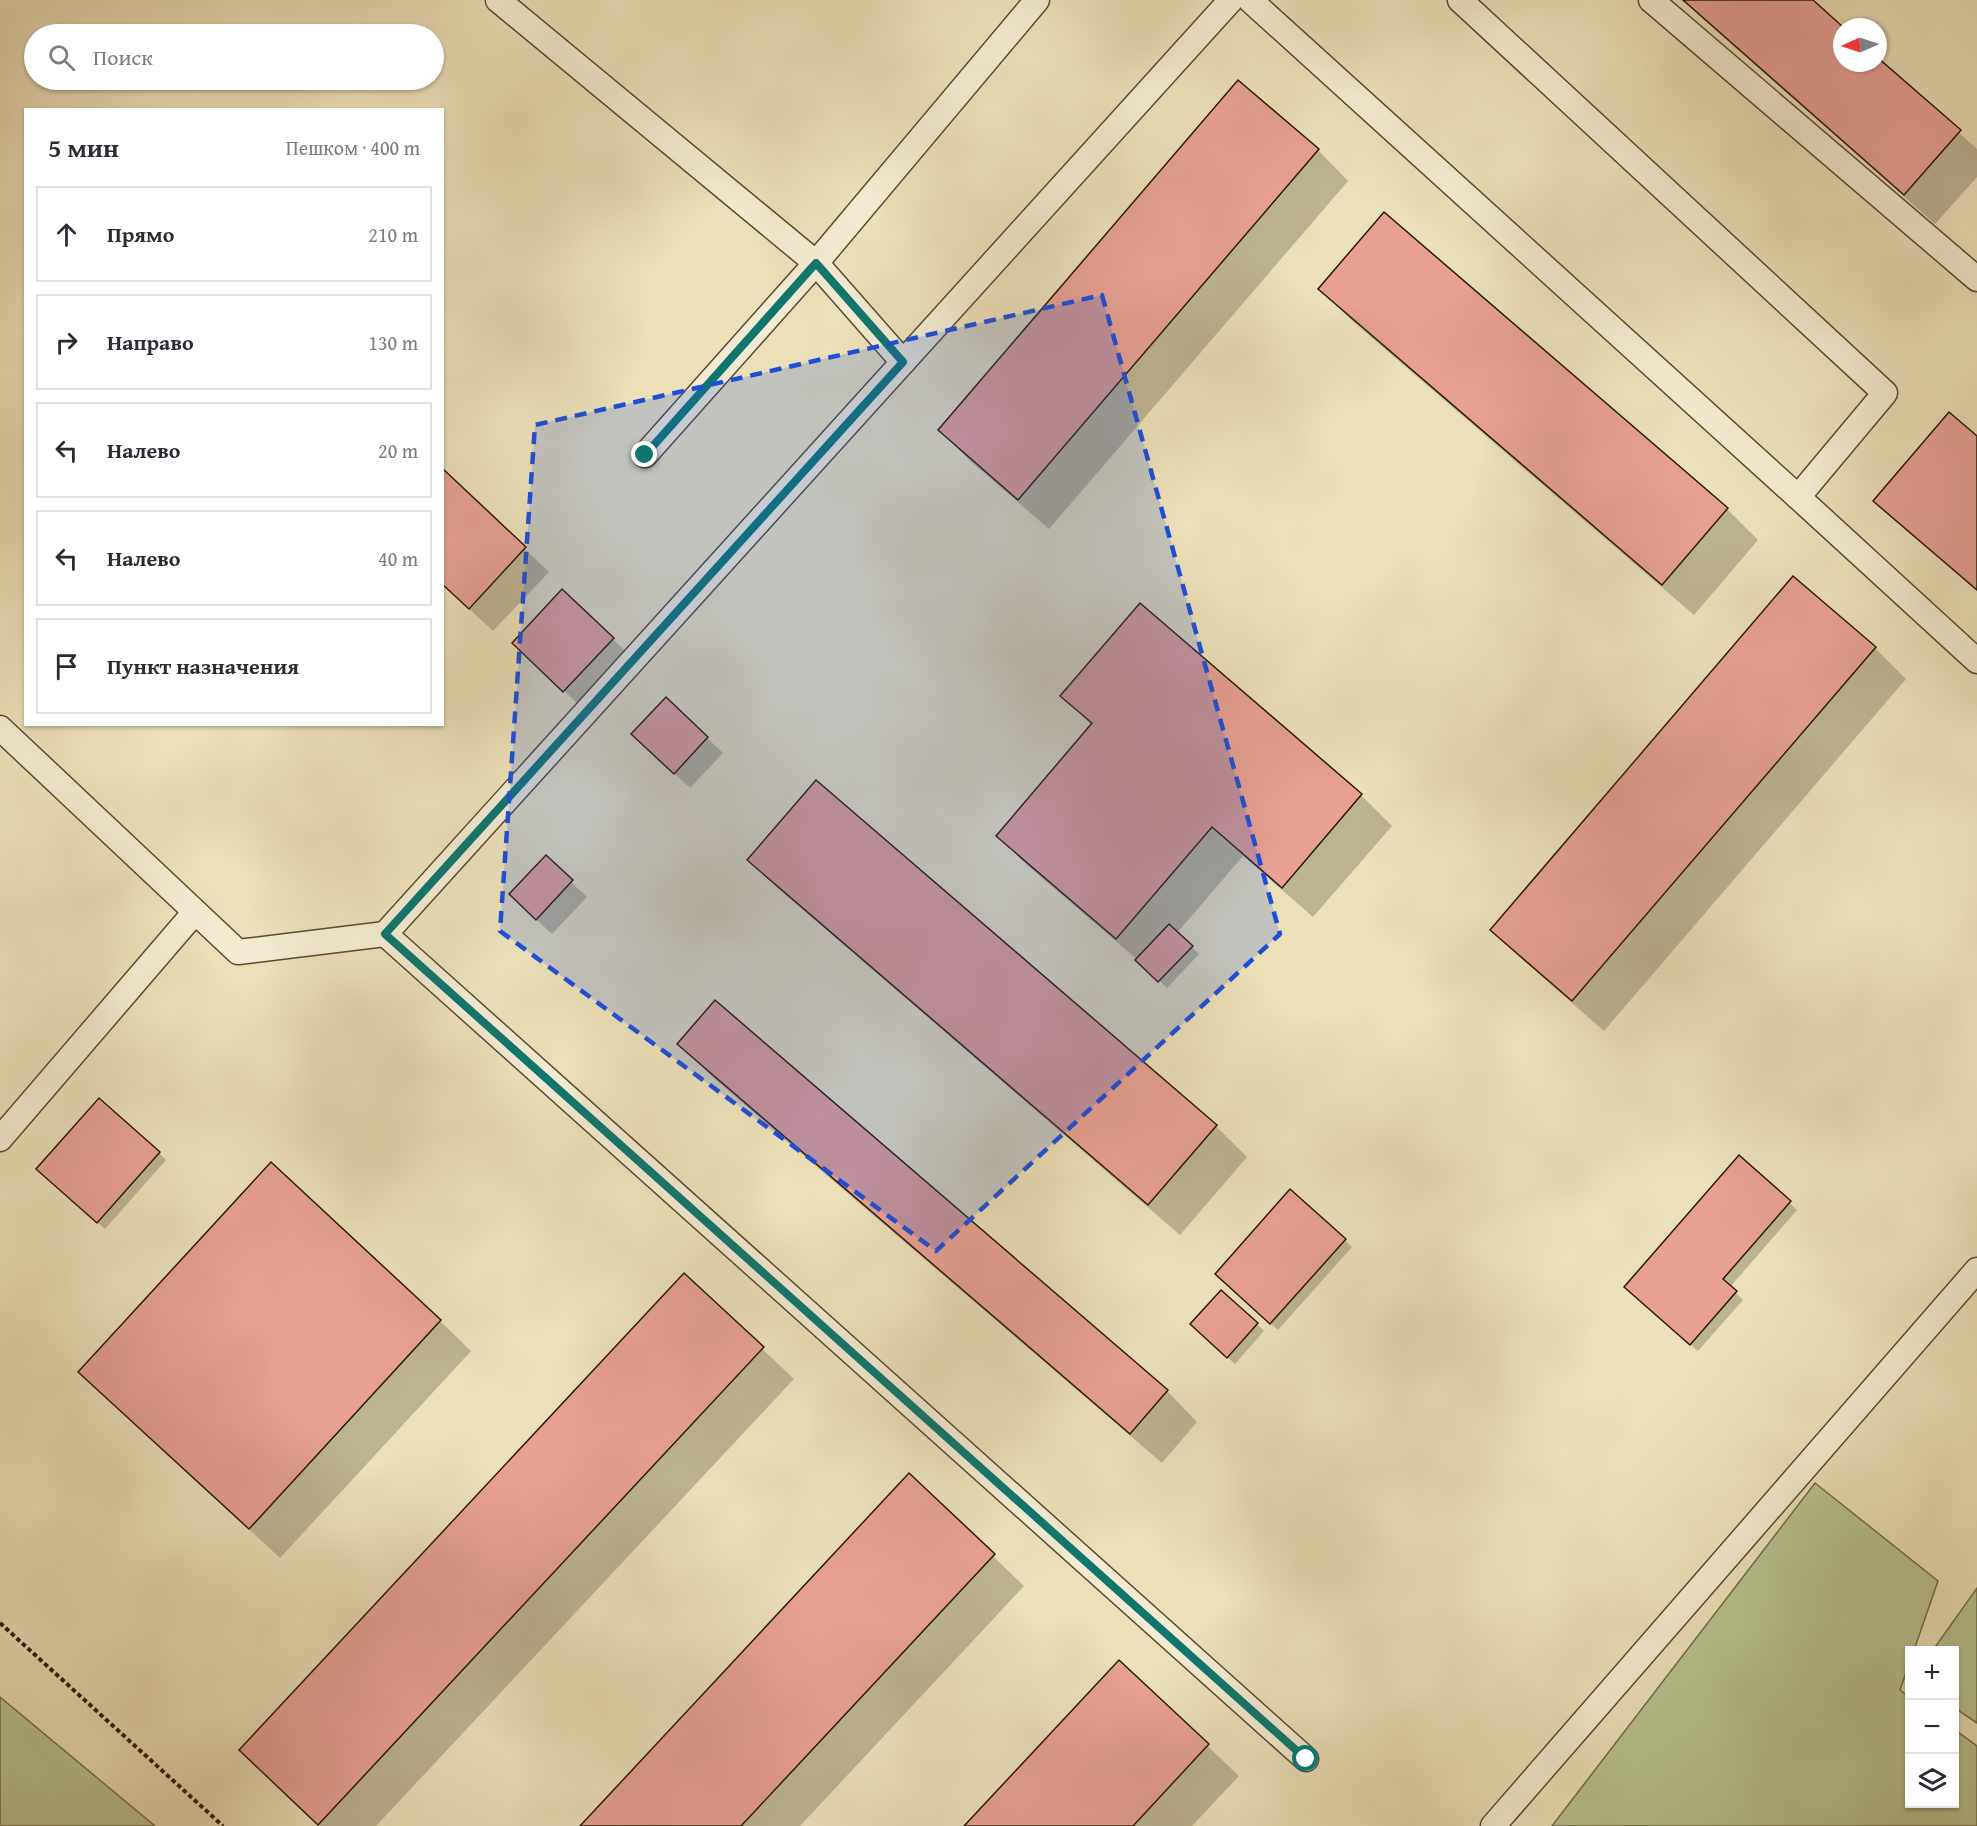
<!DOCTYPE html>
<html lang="ru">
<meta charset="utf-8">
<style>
body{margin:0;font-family:"Gentium Book Plus",serif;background:#f7f7f7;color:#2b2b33}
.controls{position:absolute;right:18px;bottom:18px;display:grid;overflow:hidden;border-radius:0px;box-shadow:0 2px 4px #0004}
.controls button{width:54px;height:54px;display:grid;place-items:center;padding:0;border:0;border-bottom:2px solid #e1e1e2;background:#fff;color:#2b2b33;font:30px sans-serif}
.compass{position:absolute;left:1833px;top:18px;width:54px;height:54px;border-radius:50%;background:#fff;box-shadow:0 2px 4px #0004;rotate:267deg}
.stop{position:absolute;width:18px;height:18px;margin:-14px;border:4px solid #0f766e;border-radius:50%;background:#fff}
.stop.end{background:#0f766e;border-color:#fff;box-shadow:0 2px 6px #0008}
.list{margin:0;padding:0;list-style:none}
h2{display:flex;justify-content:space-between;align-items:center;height:78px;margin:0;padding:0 24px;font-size:26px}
h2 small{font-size:20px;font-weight:400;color:#7c7c81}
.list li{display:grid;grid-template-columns:39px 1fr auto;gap:18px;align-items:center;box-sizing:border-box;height:96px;margin:0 12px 12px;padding:0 12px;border:2px solid #e1e1e2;border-radius:0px}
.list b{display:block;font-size:22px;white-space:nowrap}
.list em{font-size:20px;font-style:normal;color:#7c7c81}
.icon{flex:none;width:33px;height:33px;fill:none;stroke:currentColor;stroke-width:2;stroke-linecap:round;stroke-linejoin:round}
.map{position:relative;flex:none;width:1977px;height:1826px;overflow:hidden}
.search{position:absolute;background:#fff;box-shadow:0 2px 4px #0004;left:24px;top:24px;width:420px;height:66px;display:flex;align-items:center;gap:15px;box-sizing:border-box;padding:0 21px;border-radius:33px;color:#7c7c81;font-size:22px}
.panel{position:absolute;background:#fff;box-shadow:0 2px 4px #0004;left:24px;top:108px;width:420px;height:618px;border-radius:0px}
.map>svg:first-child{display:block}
</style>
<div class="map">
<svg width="1977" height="1826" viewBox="0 0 1977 1826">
<rect width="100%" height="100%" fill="#ebe0b8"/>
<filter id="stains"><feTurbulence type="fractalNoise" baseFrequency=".00333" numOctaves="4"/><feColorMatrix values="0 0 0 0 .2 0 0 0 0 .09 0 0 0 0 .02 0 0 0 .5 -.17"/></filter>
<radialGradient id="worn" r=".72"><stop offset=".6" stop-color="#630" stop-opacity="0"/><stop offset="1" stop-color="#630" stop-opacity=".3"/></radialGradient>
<!-- green -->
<g fill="#b7c28f" stroke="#706e4a" stroke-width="1.5">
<path d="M1815 1483 1938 1581 1914 1650H1910L1909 1664 1900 1690 1909 1697 1910 1804H1954L1955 1730 1977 1746V1826H1552Z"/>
<path d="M1977 1588V1723L1955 1708 1954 1650H1933Z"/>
<path d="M0 1697 155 1826H0Z"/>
</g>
<!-- shadow -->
<g fill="#0003">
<path d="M1684 0H1810L1842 63H1878V60L1977 149V177L1935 224 1703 19Z"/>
<path d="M1318 150 1348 181 1049 529 970 461 940 430Z"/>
<path d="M1385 214 1727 509 1758 540 1694 615 1350 319 1320 289Z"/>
<path d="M1977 438V591L1875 501Z"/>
<path d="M442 470 549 572 493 631 442 584Z"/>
<path d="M1793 578 1875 648 1906 679 1604 1031 1523 960 1492 930Z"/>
<path d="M1140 605 1361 795 1392 826 1313 917 1243 856 1177 933 1199 954 1167 988 1140 962 1028 866 998 836 1092 726 1062 696Z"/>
<path d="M613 639 628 654 580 706 530 658Z"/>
<path d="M666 699 723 753 690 788 649 749Z"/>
<path d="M816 782 1216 1126 1247 1157 1180 1235 780 890 749 860Z"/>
<path d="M571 882 587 897 552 934 526 910Z"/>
<path d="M679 1044 1167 1391 1197 1422 1162 1463 710 1075Z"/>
<path d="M159 1153 166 1160 105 1229 46 1176Z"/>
<path d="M1739 1157 1797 1210 1730 1287 1743 1300 1698 1351 1633 1294Z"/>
<path d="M1345 1240 1352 1247 1278 1330 1224 1281Z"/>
<path d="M684 1275 794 1379 376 1826H320L271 1780Z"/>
<path d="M440 1321 471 1351 280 1558 111 1402Z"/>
<path d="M1257 1324 1264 1331 1235 1364 1199 1332Z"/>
<path d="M909 1476 1024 1586 800 1826H582Z"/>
<path d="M1119 1662 1239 1776 1192 1826H966Z"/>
</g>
<!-- building -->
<g fill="#e7a093" stroke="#2a1906" stroke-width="1.5">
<path d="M1683 0H1813L1843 27 1842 63H1878V58L1961 130 1904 195Z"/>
<path d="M1238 80 1319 149 1018 500 938 430Z"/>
<path d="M1384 212 1728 508 1662 585 1318 289Z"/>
<path d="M1949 412 1977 436V590L1873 501Z"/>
<path d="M442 468 526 547 469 609 442 584Z"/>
<path d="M1793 576 1876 647 1572 1001 1490 930Z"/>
<path d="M562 589 614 638 563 692 512 643Z"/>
<path d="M1140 603 1362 794 1282 888 1212 827 1116 939 996 836 1092 723 1060 696Z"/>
<path d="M666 697 708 737 674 774 631 734Z"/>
<path d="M816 780 1217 1125 1148 1205 747 860Z"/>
<path d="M546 855 573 880 536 920 509 894Z"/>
<path d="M1169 924 1193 946 1158 982 1135 960Z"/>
<path d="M715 1000 1168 1390 1130 1434 677 1044Z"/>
<path d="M99 1098 160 1152 97 1223 36 1169Z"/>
<path d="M1739 1155 1791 1201 1723 1279 1737 1291 1690 1345 1624 1287Z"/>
<path d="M271 1162 441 1320 249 1529 78 1372Z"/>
<path d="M1290 1189 1346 1239 1270 1324 1215 1274Z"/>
<path d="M684 1273 764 1347 318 1825 239 1750Z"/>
<path d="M1221 1290 1258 1323 1227 1358 1190 1324Z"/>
<path d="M909 1473 995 1554 741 1826H580Z"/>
<path d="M1119 1660 1209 1744 1133 1826H964Z"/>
</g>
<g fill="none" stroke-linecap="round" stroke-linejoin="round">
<!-- lane casing -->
<g stroke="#5a4b32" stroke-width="27">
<g id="lane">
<path d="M498 0 816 263 903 362"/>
<path d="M1231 0 385 934 1306 1759"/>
<path d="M1250 0 1798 497"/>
<path d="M1460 0 1885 393 1798 497 1977 661"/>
<path d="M1651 0 1977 279"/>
<path d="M645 455 816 263 1037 0"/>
<path d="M0 728 238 952 385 934"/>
<path d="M0 1139 195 912"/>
<path d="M1493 1826 1977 1270"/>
</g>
</g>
<!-- path -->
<path stroke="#2a1906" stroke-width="4" stroke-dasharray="4.5 3" stroke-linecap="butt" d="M0 1623 223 1826"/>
<!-- lane -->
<use href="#lane" stroke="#f2ebd1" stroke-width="24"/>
</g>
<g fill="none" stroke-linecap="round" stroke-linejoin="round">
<!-- route -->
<path stroke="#0f766e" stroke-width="8" d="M645 455 816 263 903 362 385 934 1306 1759"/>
</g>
<!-- marked area -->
<path fill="#1d4ed8" fill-opacity="0.2" stroke="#1d4ed8" stroke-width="4.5" stroke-dasharray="12 8" stroke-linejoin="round" d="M1102 295 1280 934 936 1251 500 931 535 425Z"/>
<rect width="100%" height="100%" filter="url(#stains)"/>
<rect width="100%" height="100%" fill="url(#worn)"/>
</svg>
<div class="controls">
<button>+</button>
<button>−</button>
<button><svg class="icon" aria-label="layers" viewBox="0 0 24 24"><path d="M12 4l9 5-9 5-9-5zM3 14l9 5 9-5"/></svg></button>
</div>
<svg class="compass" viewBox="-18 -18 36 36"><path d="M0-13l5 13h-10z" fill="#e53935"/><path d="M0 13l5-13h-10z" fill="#7c7c81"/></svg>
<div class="stop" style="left:1306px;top:1759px"></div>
<div class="stop end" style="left:645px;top:455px"></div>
<div class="search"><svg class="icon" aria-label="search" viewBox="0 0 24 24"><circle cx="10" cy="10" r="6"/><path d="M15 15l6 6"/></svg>Поиск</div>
<section class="panel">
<h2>5 мин<small>Пешком · 400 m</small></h2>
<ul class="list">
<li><svg class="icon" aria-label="ahead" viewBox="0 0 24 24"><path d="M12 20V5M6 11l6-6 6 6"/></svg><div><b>Прямо</b></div><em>210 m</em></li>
<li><svg class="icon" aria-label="right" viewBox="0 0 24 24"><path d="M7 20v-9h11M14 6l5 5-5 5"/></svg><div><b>Направо</b></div><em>130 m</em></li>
<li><svg class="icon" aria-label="left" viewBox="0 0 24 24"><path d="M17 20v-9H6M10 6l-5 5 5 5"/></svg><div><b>Налево</b></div><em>20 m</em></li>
<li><svg class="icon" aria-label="left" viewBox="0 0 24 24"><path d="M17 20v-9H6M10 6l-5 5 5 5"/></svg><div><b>Налево</b></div><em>40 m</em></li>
<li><svg class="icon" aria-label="arrive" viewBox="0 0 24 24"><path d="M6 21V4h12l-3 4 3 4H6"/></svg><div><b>Пункт назначения</b></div></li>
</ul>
</section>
</div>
